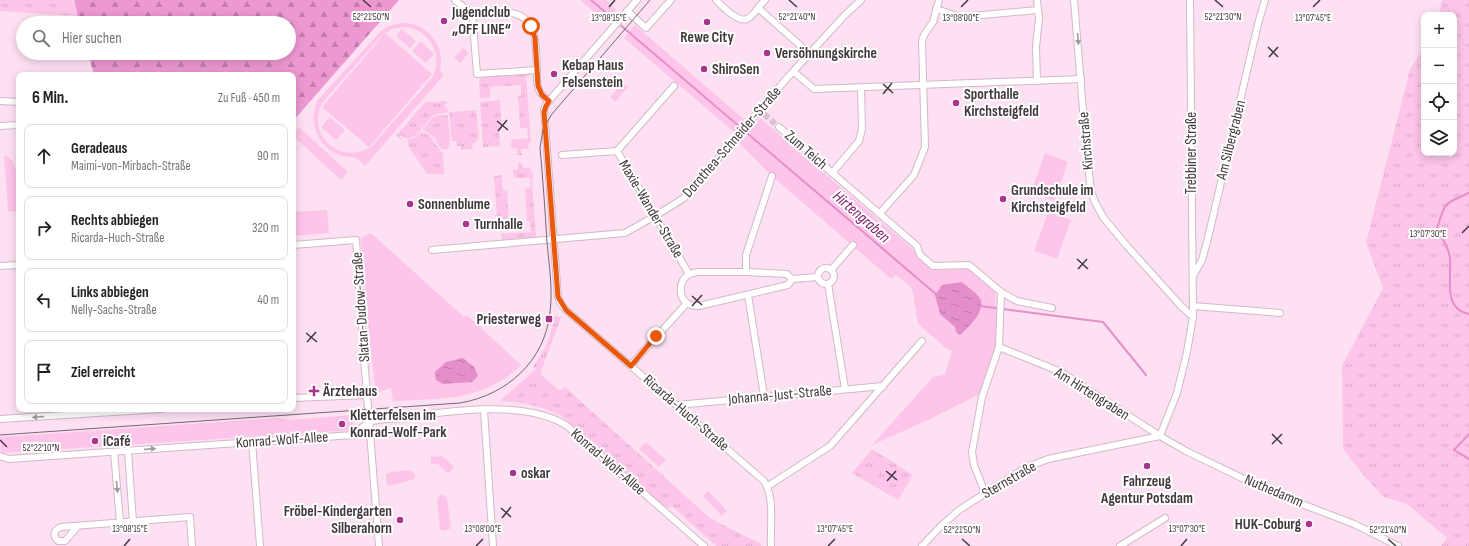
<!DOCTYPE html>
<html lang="de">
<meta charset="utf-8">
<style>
body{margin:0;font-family:"Sofia Sans Condensed",sans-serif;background:#f6f6f6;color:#222}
.controls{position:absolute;right:12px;top:12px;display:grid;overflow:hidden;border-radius:8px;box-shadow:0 2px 10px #0003}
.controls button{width:36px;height:36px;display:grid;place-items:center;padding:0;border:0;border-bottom:1px solid #e0e0e0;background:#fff;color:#222;font:20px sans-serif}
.stop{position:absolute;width:12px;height:12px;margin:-9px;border:3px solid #ea580c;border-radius:50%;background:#fff}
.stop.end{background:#ea580c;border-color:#fff;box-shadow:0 1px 4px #0008}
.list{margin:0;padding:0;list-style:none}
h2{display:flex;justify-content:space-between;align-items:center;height:52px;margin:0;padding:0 16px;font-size:17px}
h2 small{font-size:13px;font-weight:400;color:#767676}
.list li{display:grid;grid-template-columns:26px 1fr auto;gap:12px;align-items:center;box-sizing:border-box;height:64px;margin:0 8px 8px;padding:0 8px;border:1px solid #e0e0e0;border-radius:8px}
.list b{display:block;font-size:15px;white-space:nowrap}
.list p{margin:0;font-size:13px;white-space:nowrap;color:#767676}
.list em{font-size:13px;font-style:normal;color:#767676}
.icon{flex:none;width:22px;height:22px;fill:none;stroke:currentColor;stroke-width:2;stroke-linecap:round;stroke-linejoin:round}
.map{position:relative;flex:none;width:1469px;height:546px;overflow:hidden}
.search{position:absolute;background:#fff;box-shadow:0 2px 10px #0003;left:16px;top:16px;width:280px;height:44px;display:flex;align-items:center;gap:10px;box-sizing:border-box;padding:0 14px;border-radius:22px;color:#767676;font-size:15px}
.panel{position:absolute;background:#fff;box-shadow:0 2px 10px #0003;left:16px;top:72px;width:280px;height:340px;border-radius:8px}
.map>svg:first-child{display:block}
</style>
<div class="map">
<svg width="1469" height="546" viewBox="0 0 1469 546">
<defs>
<pattern id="grass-tufts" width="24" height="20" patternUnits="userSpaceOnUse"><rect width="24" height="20" fill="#fdc5e9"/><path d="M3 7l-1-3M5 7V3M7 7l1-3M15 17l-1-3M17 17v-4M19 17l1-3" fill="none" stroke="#daaac9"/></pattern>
<pattern id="forest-firs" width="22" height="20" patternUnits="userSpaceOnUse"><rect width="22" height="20" fill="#ee98d2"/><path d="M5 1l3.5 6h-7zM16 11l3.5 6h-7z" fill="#c27dac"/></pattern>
<pattern id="water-ripples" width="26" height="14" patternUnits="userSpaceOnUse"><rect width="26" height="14" fill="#e48fc9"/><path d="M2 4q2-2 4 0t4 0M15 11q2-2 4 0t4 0" fill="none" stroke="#ba76a5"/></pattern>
</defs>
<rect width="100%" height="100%" fill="#fde1f2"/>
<!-- grass -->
<g fill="url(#grass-tufts)">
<path d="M0 0H73L77 16 0 11Z"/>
<path d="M1442 0H1469V546H1441L1447 538 1407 504 1384 497 1364 476 1343 449 1342 366 1383 288 1366 243 1410 69 1424 48V153H1454V15H1439Z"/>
<path d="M530 74V76L526 77 531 143H528L529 149H521L522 155H517V148L512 149 511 140 528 138 527 128H520L518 96H521V85L490 87V98H480L479 82 481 77Z"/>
<path d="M500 100 502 129 499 130 500 146 483 147 480 102Z"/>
<path d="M447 101V104H445V107H447L448 112 433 115 415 136 410 138H405L400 135 399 136 409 146 407 140 414 138 420 132 429 135 443 154 444 174H427L407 144 396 136 425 102Z"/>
<path d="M476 110 479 138 472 145 473 149 461 150V146H457L456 141H452L449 112Z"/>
<path d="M440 115H445L448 116 449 128 445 126 434 134V139L430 134 422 130 432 118Z"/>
<path d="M518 163H522L523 168H530L531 172H533L532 185 536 235 535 237 502 240 501 234 531 232 530 221H527L525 189 531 188 530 178H514L513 170 518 169Z"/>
<path d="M502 175 503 190H507L509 220H503V218H497L494 176Z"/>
<path d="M554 316 561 317 540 374 560 391 565 387 711 519 761 544V546H716L673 507 664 508 561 416C539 405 526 403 502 401L501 400 536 369 533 366C545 351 552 335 554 316Z"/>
<path d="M872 449 913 475 898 500 852 473Z"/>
</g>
<!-- forest -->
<path fill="url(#forest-firs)" d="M74 0H399L293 121V75H94L88 53H289V23H79Z"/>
<!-- green -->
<g fill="#fdc5e9" fill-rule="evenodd">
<path d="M580 0H606L616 9 606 22Z"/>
<path d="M401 23C428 22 446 46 440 71L444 75 365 166C363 164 359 159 356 158 350 156 343 158 335 153 315 143 309 119 318 100L381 31 389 26ZM405 27C430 30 444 55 432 78L371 147C340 166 306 135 322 103L380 37 392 29Z"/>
<path d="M635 25 753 127 760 118 914 250 922 261 933 270 968 269 995 292 997 346 980 394 928 420 872 445 933 377 945 374 952 351 946 348 918 324 912 288 896 275 891 279 772 176 735 139 734 132 624 38Z"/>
<path d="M402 29 416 41 410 48 396 36Z"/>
<path d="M385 33 432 74 369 147 322 107Z"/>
<path d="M421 41 434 54 426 63 412 51Z"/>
<path d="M463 48 469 53 460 63 454 58Z"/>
<path d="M623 83 628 87 615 102 610 97Z"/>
<path d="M330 117 345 130 336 140 321 127Z"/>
<path d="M443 125 449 128C449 135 452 146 446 150L441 149C436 142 431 134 437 127Z"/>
<path d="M299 127 348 172 341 180 293 136V134Z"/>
<path d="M1045 153 1068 162 1054 201 1031 192Z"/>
<path d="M4 155C14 157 16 170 18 179H19V212L8 211Z"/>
<path d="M327 210 329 233 293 236V212Z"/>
<path d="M1048 212 1071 220 1057 259 1034 251Z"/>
<path d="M371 233 464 317 467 315 521 365C482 402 443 398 393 401L391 388 376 393 369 338 361 238Z"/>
<path d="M353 415 354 430 1 453 0 437 279 418 288 420Z"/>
<path d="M646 442 666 460 659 467 639 449Z"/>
<path d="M442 456 454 467 450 472H446L438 464H431V457Z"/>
<path d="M410 470 415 474V478C409 481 395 485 388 486L386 481V474L391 472Z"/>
<path d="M708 491 727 511 722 516 703 496Z"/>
<path d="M440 495H443L447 498 451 528 447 530 443 531 440 529 437 500Z"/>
</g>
<!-- water -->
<g fill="url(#water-ripples)">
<path d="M962 282C967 287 976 292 979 297 988 309 969 327 960 335L956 332 955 327 940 314 935 295 942 285Z"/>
<path d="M463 358 474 367 478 376 472 382 443 384 436 380 435 372 446 362Z"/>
</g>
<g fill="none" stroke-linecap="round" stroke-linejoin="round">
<!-- stream -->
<g stroke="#e48fc9" stroke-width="2">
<path d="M591 0 937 295"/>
<path d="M1469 193C1443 204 1445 202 1437 229 1441 237 1449 248 1450 258 1452 277 1442 309 1469 314"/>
<path d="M980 306 1103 322 1146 375"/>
<path d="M1469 434 1454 450 1469 459"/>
</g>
<!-- minor-tunnel -->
<path stroke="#d8bfce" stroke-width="6" stroke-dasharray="6 3" stroke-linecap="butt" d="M764 114 779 127"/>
<!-- minor casing -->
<g stroke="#d3b8c9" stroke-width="8">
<g id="minor">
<path d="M455 0C461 5 466 10 473 13 491 19 513 4 528 22 538 33 536 59 537 75 537 80 537 85 539 90 541 95 545 98 549 101"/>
<path d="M637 0 547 103 544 109 558 297 561 304 566 310 764 481C775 498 770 526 771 546"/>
<path d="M716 0C722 6 738 23 747 19 752 17 755 12 758 8L810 54"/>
<path d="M1037 0 1039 18 1036 47 1037 81"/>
<path d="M1074 0 1086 147 1091 191 1095 202 1103 217 1127 246 1181 306 1193 317"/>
<path d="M758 8 765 0"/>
<path d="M936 9 961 17 1038 10"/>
<path d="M627 11 646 28 671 0"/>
<path d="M472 12 477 74 537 70"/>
<path d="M794 72 814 89 1081 79"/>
<path d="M0 101 19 102"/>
<path d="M0 126 19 125"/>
<path d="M779 127 917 246 920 255 933 266 969 265 1001 292 999 347 982 397 972 452 974 465 985 493"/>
<path d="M617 151 674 86"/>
<path d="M562 155 617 151 689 274"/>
<path d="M832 173 859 141 862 129 861 88"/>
<path d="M880 213 914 175 925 147 922 41 924 35 933 22 939 0"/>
<path d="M293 245 356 240 365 370 379 546"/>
<path d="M432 250 625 233 655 216 684 198 788 77 845 15 861 0"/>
<path d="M0 266 19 265"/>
<circle cx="826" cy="276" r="8"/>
<path d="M831 270 853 245"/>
<path d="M697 272H746L787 274 792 279 788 285 699 306C695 306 690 306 687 303 678 297 679 281 688 275 691 273 694 273 697 272Z"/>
<path d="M746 272V255L772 176"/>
<path d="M1193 276 1202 260 1208 238 1258 24 1265 0"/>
<path d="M792 279 818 277"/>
<path d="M828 284 845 389"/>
<path d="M1001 292 1017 301 1052 308"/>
<path d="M748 295 764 396"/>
<path d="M1193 306 1280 313"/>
<path d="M999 347 1061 372 1160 436 1186 451 1273 493 1354 524 1398 546"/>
<path d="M631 365 687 303"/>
<path d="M293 398 367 395"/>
<path d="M677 405 883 386"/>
<path d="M484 410 493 546"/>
<path d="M0 419 161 409"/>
<path d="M1160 436 1177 393 1187 352 1193 317 1190 0"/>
<path d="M252 441 260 546"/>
<path d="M128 451 133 522"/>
<path d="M114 452 120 522"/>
<path d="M0 456 9 459 353 435C359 431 364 424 370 422 376 419 393 419 401 418 446 411 527 399 567 426L704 546"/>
<path d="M768 486 830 446 922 341"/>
<path d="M78 526 65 541H58C52 535 54 530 61 527L190 517 192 546"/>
<path d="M922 546 939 528 959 510 1025 468 1048 459 1160 436"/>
<path d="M1120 546 1165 518"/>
</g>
</g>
<!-- minor -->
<use href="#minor" stroke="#fff" stroke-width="6"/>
<!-- tram -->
<path stroke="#776771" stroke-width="1" d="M0 435 460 403C507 395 545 361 550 312 553 289 549 265 547 242 545 211 543 179 540 148L543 129 552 114 650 0"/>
</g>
<!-- one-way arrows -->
<defs><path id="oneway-solid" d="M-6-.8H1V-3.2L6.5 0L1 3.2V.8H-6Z"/></defs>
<g fill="#a19c9f">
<use href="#oneway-solid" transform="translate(1078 39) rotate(85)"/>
<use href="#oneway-solid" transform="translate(38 417) rotate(176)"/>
<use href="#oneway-solid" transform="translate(150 449) rotate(-5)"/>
<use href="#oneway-solid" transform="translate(117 487) rotate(85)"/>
</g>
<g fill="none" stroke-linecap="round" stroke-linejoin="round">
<!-- route -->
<path stroke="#ea580c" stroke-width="5" d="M531 26 535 38 538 86 542 95 549 101 546 106 544 112 558 297 566 310 631 366 656 336"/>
</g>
<!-- ticks -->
<path fill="none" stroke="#43383f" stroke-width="1.5" d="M363 0 371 7M789 0 797 7M1215 0 1223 7M609 7 615 0M961 7 968 0M1313 7 1320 0M1268 47 1278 57M1269 57 1278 47M883 84 893 93M883 94 892 83M497 121 508 130M498 131 507 120M1462 233 1469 226M1077 259 1088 269M1078 269 1087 259M692 296 702 305M692 306 702 295M306 333 317 342M307 342 316 332M1272 434 1282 444M0 440 7 447M1272 444 1282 434M886 471 897 480M887 481 896 471M501 508 511 517M502 518 511 507M962 539 970 546M1388 539 1396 546M124 546 130 539M476 546 483 539M828 546 835 539M1181 546 1187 539"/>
<!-- markers -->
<g fill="#aa348c" stroke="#fff" stroke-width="1.5">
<circle cx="444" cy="21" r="4"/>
<circle cx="707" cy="22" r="4"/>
<circle cx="767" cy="53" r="4"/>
<circle cx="704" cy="69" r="4"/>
<circle cx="554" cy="74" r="4"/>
<circle cx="956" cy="103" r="4"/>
<circle cx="1003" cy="199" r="4"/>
<circle cx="410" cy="204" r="4"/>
<circle cx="466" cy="224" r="4"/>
<rect x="545" y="315" width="8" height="8" rx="2"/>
<path d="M312 385h4v4h4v4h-4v4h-4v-4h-4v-4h4z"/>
<circle cx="342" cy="424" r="4"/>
<circle cx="95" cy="441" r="4"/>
<circle cx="1147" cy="466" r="4"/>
<circle cx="513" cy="473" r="4"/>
<circle cx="400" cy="520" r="4"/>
<circle cx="1309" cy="524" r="4"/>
</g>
<g text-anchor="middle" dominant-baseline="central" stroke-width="4" stroke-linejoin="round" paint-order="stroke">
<!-- poi labels -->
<g font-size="15" font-weight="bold" fill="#43383f" stroke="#fff" text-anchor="start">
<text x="452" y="12">Jugendclub<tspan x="452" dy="17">„OFF LINE“</tspan></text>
<text x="707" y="37" text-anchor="middle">Rewe City</text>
<text x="775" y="53">Versöhnungskirche</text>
<text x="562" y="65">Kebap Haus<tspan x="562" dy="17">Felsenstein</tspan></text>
<text x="712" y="69">ShiroSen</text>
<text x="964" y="94">Sporthalle<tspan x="964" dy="17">Kirchsteigfeld</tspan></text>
<text x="1011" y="190">Grundschule im<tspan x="1011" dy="17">Kirchsteigfeld</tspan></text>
<text x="418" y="204">Sonnenblume</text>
<text x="474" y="224">Turnhalle</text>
<text x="541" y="319" text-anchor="end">Priesterweg</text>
<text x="323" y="391">Ärztehaus</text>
<text x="350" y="415">Kletterfelsen im<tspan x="350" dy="17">Konrad-Wolf-Park</tspan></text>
<text x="103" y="441">iCafé</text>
<text x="521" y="473">oskar</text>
<text x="1147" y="481" text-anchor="middle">Fahrzeug<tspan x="1147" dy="17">Agentur Potsdam</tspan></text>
<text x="392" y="511" text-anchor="end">Fröbel-Kindergarten<tspan x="392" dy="17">Silberahorn</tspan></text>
<text x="1301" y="524" text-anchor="end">HUK-Coburg</text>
</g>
<!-- street labels -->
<g font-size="15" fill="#43383f" stroke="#fff">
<text transform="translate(1231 140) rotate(-76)">Am Silbergraben</text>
<text transform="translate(1086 141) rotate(-95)">Kirchstraße</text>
<text transform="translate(732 142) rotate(-49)">Dorothea-Schneider-Straße</text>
<text transform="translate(806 150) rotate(41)">Zum Teich</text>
<text transform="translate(1191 153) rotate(-90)">Trebbiner Straße</text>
<text transform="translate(651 209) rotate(59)">Maxie-Wander-Straße</text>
<text transform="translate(361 307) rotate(-94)">Slatan-Dudow-Straße</text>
<text transform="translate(1092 394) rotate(32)">Am Hirtengraben</text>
<text transform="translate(780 395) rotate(-5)">Johanna-Just-Straße</text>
<text transform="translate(686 413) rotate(41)">Ricarda-Huch-Straße</text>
<text transform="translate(282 440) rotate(-4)">Konrad-Wolf-Allee</text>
<text transform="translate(608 462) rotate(41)">Konrad-Wolf-Allee</text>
<text transform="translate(1009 480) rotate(-30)">Sternstraße</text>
<text transform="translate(1274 491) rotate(23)">Nuthedamm</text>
</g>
<!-- water labels -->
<g font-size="16" font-style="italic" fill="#7c1965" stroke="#fff">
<text transform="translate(861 217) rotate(41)">Hirtengraben</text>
</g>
</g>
<g font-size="10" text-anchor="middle" fill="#43383f" stroke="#fff" stroke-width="4" stroke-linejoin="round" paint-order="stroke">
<text x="371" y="20">52°21'50"N</text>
<text x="797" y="20">52°21'40"N</text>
<text x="1223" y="20">52°21'30"N</text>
<text x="609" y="21">13°08'15"E</text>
<text x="961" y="21">13°08'00"E</text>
<text x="1313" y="21">13°07'45"E</text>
<text x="1428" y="237">13°07'30"E</text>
<text x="41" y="451">52°22'10"N</text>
<text x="130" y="532">13°08'15"E</text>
<text x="483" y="532">13°08'00"E</text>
<text x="835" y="532">13°07'45"E</text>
<text x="1187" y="532">13°07'30"E</text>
<text x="962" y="533">52°21'50"N</text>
<text x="1388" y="533">52°21'40"N</text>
</g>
</svg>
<div class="controls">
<button>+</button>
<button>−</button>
<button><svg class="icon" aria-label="locate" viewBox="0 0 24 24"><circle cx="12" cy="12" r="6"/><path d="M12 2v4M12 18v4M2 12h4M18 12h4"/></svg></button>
<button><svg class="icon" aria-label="layers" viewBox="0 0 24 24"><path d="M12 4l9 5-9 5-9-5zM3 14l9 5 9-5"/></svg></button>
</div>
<div class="stop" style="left:531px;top:26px"></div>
<div class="stop end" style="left:656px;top:336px"></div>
<div class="search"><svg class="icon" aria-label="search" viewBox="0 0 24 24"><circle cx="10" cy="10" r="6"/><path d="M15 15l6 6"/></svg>Hier suchen</div>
<section class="panel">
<h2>6 Min.<small>Zu Fuß · 450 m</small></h2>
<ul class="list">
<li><svg class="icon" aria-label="ahead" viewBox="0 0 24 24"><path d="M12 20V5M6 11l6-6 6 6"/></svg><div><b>Geradeaus</b><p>Maimi-von-Mirbach-Straße</p></div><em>90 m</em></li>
<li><svg class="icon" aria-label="right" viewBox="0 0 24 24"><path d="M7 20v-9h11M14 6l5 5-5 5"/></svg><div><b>Rechts abbiegen</b><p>Ricarda-Huch-Straße</p></div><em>320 m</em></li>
<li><svg class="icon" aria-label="left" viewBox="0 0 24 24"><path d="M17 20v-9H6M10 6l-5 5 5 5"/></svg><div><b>Links abbiegen</b><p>Nelly-Sachs-Straße</p></div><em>40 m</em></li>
<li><svg class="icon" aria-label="arrive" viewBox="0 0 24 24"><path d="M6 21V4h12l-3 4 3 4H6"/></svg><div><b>Ziel erreicht</b></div></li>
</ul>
</section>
</div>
